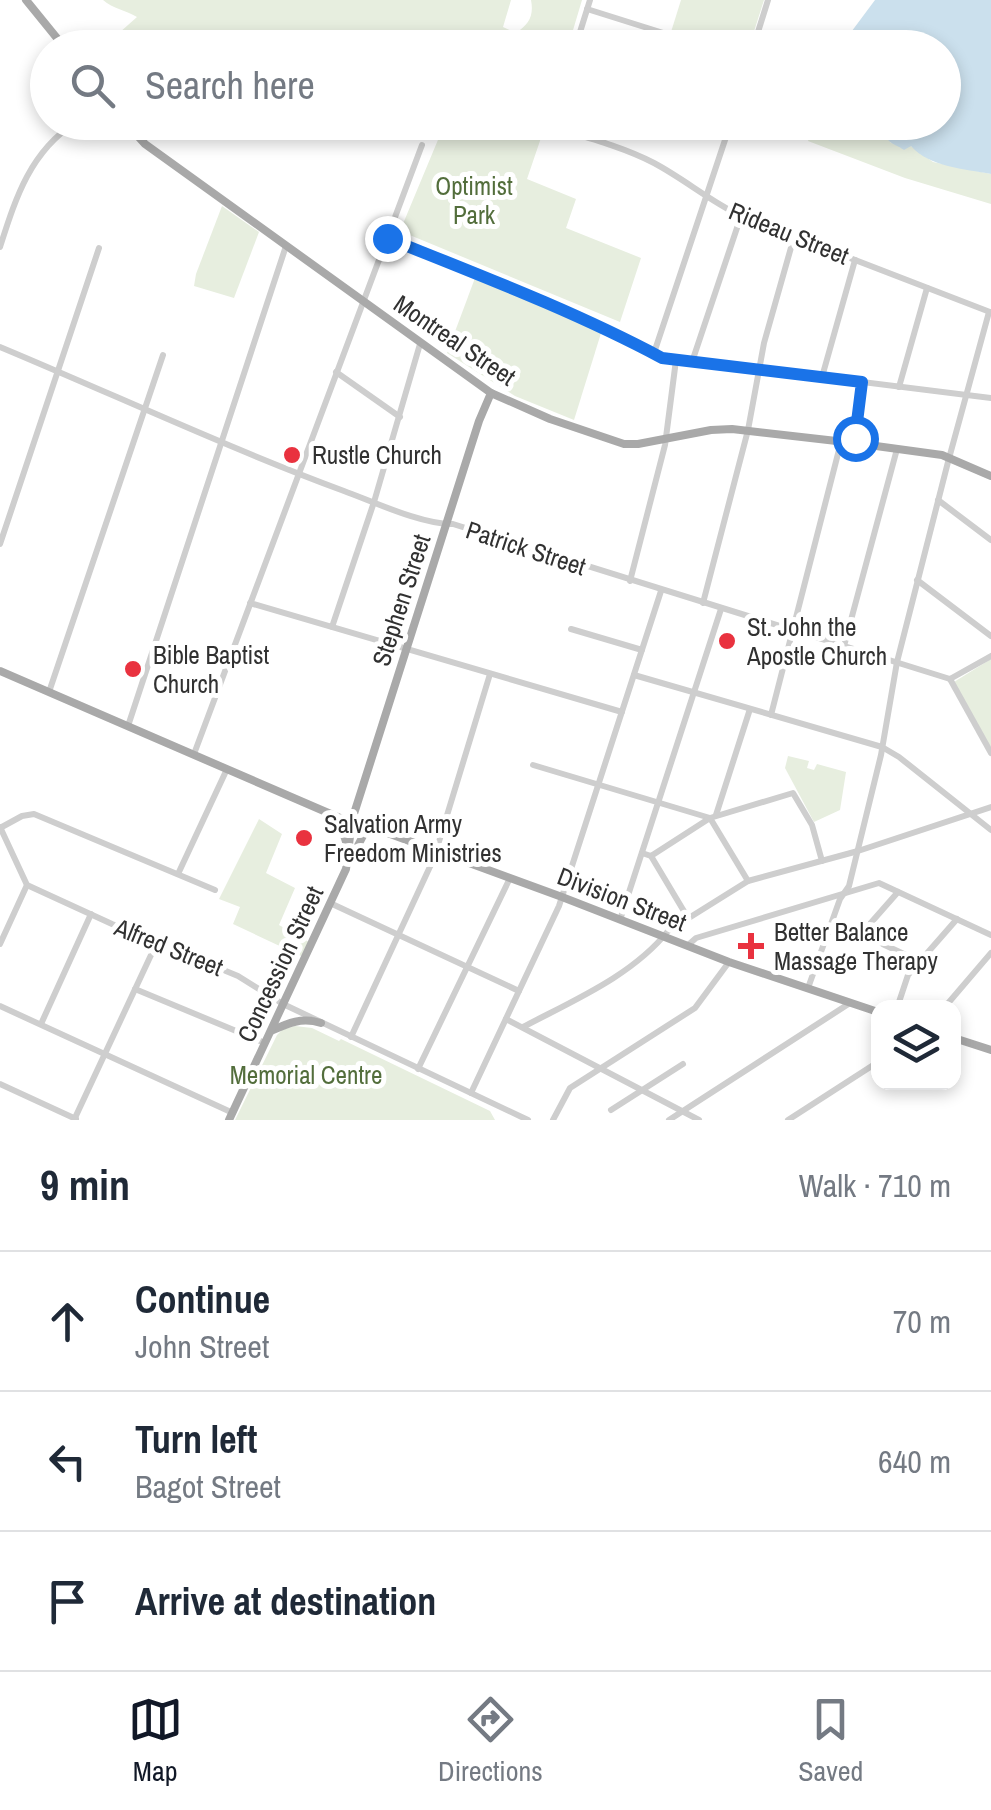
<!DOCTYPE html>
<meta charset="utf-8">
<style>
body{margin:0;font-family:"Archivo Narrow",sans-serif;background:#f6f6f7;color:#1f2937}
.controls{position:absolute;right:30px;bottom:30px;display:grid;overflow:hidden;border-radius:20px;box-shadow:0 5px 15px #0003}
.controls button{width:90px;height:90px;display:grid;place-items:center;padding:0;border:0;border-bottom:2px solid #e0e1e3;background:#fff;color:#1f2937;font:50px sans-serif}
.stop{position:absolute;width:30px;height:30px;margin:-22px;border:8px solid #1a73e8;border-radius:50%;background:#fff}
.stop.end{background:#1a73e8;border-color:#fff;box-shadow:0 2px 10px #0008}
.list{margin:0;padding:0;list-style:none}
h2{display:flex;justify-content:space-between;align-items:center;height:130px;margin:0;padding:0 40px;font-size:42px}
h2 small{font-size:32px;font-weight:400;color:#747a83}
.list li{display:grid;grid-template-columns:65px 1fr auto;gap:30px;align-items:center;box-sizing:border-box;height:140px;padding:0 40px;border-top:2px solid #e0e1e3}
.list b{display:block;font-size:38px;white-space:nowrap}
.list p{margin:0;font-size:32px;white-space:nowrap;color:#747a83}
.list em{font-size:32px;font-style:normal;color:#747a83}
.icon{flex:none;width:55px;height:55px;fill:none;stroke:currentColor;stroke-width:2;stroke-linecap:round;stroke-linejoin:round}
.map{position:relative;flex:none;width:991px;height:1120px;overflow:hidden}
.search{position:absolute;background:#fff;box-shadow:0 5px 15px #0003;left:30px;right:30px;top:30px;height:110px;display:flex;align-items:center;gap:25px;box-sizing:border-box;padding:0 35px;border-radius:55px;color:#747a83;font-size:38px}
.sheet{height:550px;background:#fff}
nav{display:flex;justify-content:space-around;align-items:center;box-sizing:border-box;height:140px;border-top:2px solid #e0e1e3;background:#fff;font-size:28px;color:#747a83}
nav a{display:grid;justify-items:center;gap:5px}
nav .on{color:#111827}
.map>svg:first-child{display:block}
</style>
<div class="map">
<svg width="991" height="1120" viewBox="0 0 991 1120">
<rect width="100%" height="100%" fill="#fff"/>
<!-- green -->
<g fill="#e7eedf">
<path d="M103 0H511L503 27 516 33C529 24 534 16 531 0H582L568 47 118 48 123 42 119 33 137 17C126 10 113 9 103 0Z"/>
<path d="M681 0H764L749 47H721L671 32Z"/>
<path d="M445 123H520L544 129 527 179 576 199 566 228 641 258 620 322 400 231Z"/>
<path d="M814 123H877L891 143 911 146 933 162 991 174V204L905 178 808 141Z"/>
<path d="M222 206 259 232 234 298 194 286 196 274Z"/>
<path d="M475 278 602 330 574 420 515 396 447 353Z"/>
<path d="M991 659V749L954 682Z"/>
<path d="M788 756 809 761 807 768 814 770 817 764 846 772 840 810 814 822 785 768Z"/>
<path d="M259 819 282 834 266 873 295 888 279 925 309 942 301 956 233 924 240 907 219 899Z"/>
<path d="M295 1026 312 1028 339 1041 341 1039 490 1111 495 1120H235L277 1035 282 1030Z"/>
</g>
<!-- water -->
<path fill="#cbe0ed" d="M875 0H991V174C965 169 929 167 911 146L904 150C899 146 893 145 889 141 885 136 882 128 877 123L944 122V48L840 47Z"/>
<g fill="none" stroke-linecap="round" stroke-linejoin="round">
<!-- minor -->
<g stroke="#cecece" stroke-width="6">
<path d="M587 9 711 48"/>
<path d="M575 48 590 0"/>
<path d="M753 48 768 0"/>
<path d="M536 122C576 135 617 144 654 163 684 179 710 201 741 216L990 312"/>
<path d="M387 238C477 275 577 311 661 357L991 398"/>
<path d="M0 247C16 197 30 152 76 122"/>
<path d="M0 347C115 395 228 448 344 491 374 502 423 525 453 524L950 679"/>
<path d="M654 353 731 122"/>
<path d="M692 362 741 216"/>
<path d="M336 372 400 417"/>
<path d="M822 377 855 260"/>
<path d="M899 387 927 288"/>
<path d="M854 443 862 382"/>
<path d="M938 500 991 540"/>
<path d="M0 544 99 248"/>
<path d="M917 580 991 636"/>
<path d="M630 581 665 445 676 360"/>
<path d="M250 603 622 712"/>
<path d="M703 603 748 430 764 343 794 237"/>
<path d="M332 627 374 502 420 344"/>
<path d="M571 629 642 650"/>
<path d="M844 646 897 449"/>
<path d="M634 675 882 747 899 757 991 830"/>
<path d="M950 679 991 753"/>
<path d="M950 679 991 656"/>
<path d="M49 692 163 355"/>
<path d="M771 715 841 442"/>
<path d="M128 726 286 246"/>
<path d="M194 754 422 145"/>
<path d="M533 765 710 818 748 881"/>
<path d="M716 815 750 709"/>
<path d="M0 827 27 885 112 924 238 976 283 1004 528 1120"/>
<path d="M0 828 22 816 34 814 215 890"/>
<path d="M642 853 651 856 710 818 793 793 812 825 822 861"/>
<path d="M651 856 688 918"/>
<path d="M178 874 227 769"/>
<path d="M330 903 519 991"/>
<path d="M620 920 721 609"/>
<path d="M833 921 919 961"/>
<path d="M861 934 898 892"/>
<path d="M0 944 27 885"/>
<path d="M687 946 696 938 879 883 991 935"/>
<path d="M808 988 840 899 849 886 881 755 897 662 948 462 989 312"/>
<path d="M135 989 265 1043"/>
<path d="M0 1006 233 1113"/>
<path d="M897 1008 908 975 957 919"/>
<path d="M944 1008 991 953"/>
<path d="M506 1019 699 1120"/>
<path d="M41 1024 91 914"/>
<path d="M523 1027C572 1001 632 976 668 931L748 881 858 851 991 807"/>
<path d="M351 1037 434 858 490 674"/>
<path d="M418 1069 510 878"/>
<path d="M0 1084 76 1119"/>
<path d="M471 1093 559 906 661 591"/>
<path d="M611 1110 683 1064"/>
<path d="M74 1120 151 955"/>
<path d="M553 1120 570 1088 695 1008 729 962"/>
<path d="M669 1120 850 1003"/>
<path d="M788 1120 878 1062"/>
</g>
<!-- major -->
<g stroke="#a9a9a9" stroke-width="8">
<path d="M26 0 65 48"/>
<path d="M125 122 145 144 491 393 550 419 624 444H638L711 430 732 429 854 443 942 455 991 476"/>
<path d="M0 671 347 821 352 820 562 897 729 962 878 1012"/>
<path d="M332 816 342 829 348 848"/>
<path d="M350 861 366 830 373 828"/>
<path d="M271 1031C288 1023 302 1017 321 1023"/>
<path d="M954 1038 991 1050"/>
<path d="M229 1120 346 869 352 820 479 421 491 393"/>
</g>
</g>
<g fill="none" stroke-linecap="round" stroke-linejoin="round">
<!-- route -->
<path stroke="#1a73e8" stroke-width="12" d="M387 238C479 275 574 311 662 358L862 382 855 438"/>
</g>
<!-- markers -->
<g fill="#e9323f" stroke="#fff" stroke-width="4">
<circle cx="292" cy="455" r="10"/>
<circle cx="727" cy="641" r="10"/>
<circle cx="133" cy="669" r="10"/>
<circle cx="304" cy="838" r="10"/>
<path d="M746 931h10v10h10v10h-10v10h-10v-10h-10v-10h10z"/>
</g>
<g text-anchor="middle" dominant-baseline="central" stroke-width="10" stroke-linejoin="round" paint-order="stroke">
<!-- park labels -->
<g font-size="25" fill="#536e3c" stroke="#fff">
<text x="474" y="186">Optimist<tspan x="474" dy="29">Park</tspan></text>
<text x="306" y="1075">Memorial Centre</text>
</g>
<!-- street labels -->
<g font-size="25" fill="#313131" stroke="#fff">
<text transform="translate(789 233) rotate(22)">Rideau Street</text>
<text transform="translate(455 340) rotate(34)">Montreal Street</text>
<text transform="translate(526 548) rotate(18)">Patrick Street</text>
<text transform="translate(401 600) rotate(-72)">Stephen Street</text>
<text transform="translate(622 899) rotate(21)">Division Street</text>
<text transform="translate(169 947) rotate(22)">Alfred Street</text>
<text transform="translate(280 964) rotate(-65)">Concession Street</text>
</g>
<!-- poi labels -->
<g font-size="25" fill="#313131" stroke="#fff" text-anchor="start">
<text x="312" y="455">Rustle Church</text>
<text x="747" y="627">St. John the<tspan x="747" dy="29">Apostle Church</tspan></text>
<text x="153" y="655">Bible Baptist<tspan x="153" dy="29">Church</tspan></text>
<text x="324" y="824">Salvation Army<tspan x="324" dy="29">Freedom Ministries</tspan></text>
<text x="774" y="932">Better Balance<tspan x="774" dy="29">Massage Therapy</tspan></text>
</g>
</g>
</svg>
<div class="controls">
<button><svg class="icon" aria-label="layers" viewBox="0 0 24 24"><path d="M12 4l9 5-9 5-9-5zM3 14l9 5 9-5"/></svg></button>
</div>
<div class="stop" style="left:855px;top:438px"></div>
<div class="stop end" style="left:387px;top:238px"></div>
<div class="search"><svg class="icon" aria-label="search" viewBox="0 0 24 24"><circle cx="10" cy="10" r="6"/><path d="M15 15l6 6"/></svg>Search here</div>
</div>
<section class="sheet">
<h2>9 min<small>Walk · 710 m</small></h2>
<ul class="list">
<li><svg class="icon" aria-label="ahead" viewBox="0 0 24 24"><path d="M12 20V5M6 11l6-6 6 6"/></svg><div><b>Continue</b><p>John Street</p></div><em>70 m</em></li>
<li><svg class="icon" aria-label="left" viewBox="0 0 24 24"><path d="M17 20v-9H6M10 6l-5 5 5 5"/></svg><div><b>Turn left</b><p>Bagot Street</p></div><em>640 m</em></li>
<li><svg class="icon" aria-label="arrive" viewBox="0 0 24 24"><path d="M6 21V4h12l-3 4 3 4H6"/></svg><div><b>Arrive at destination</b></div></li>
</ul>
</section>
<nav>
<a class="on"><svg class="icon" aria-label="map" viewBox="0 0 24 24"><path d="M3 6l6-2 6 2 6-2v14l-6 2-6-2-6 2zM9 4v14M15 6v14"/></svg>Map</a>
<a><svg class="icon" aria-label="directions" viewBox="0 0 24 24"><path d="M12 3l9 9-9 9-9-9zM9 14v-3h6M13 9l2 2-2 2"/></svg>Directions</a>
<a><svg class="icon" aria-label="saved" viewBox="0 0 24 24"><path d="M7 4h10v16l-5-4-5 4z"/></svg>Saved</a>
</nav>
